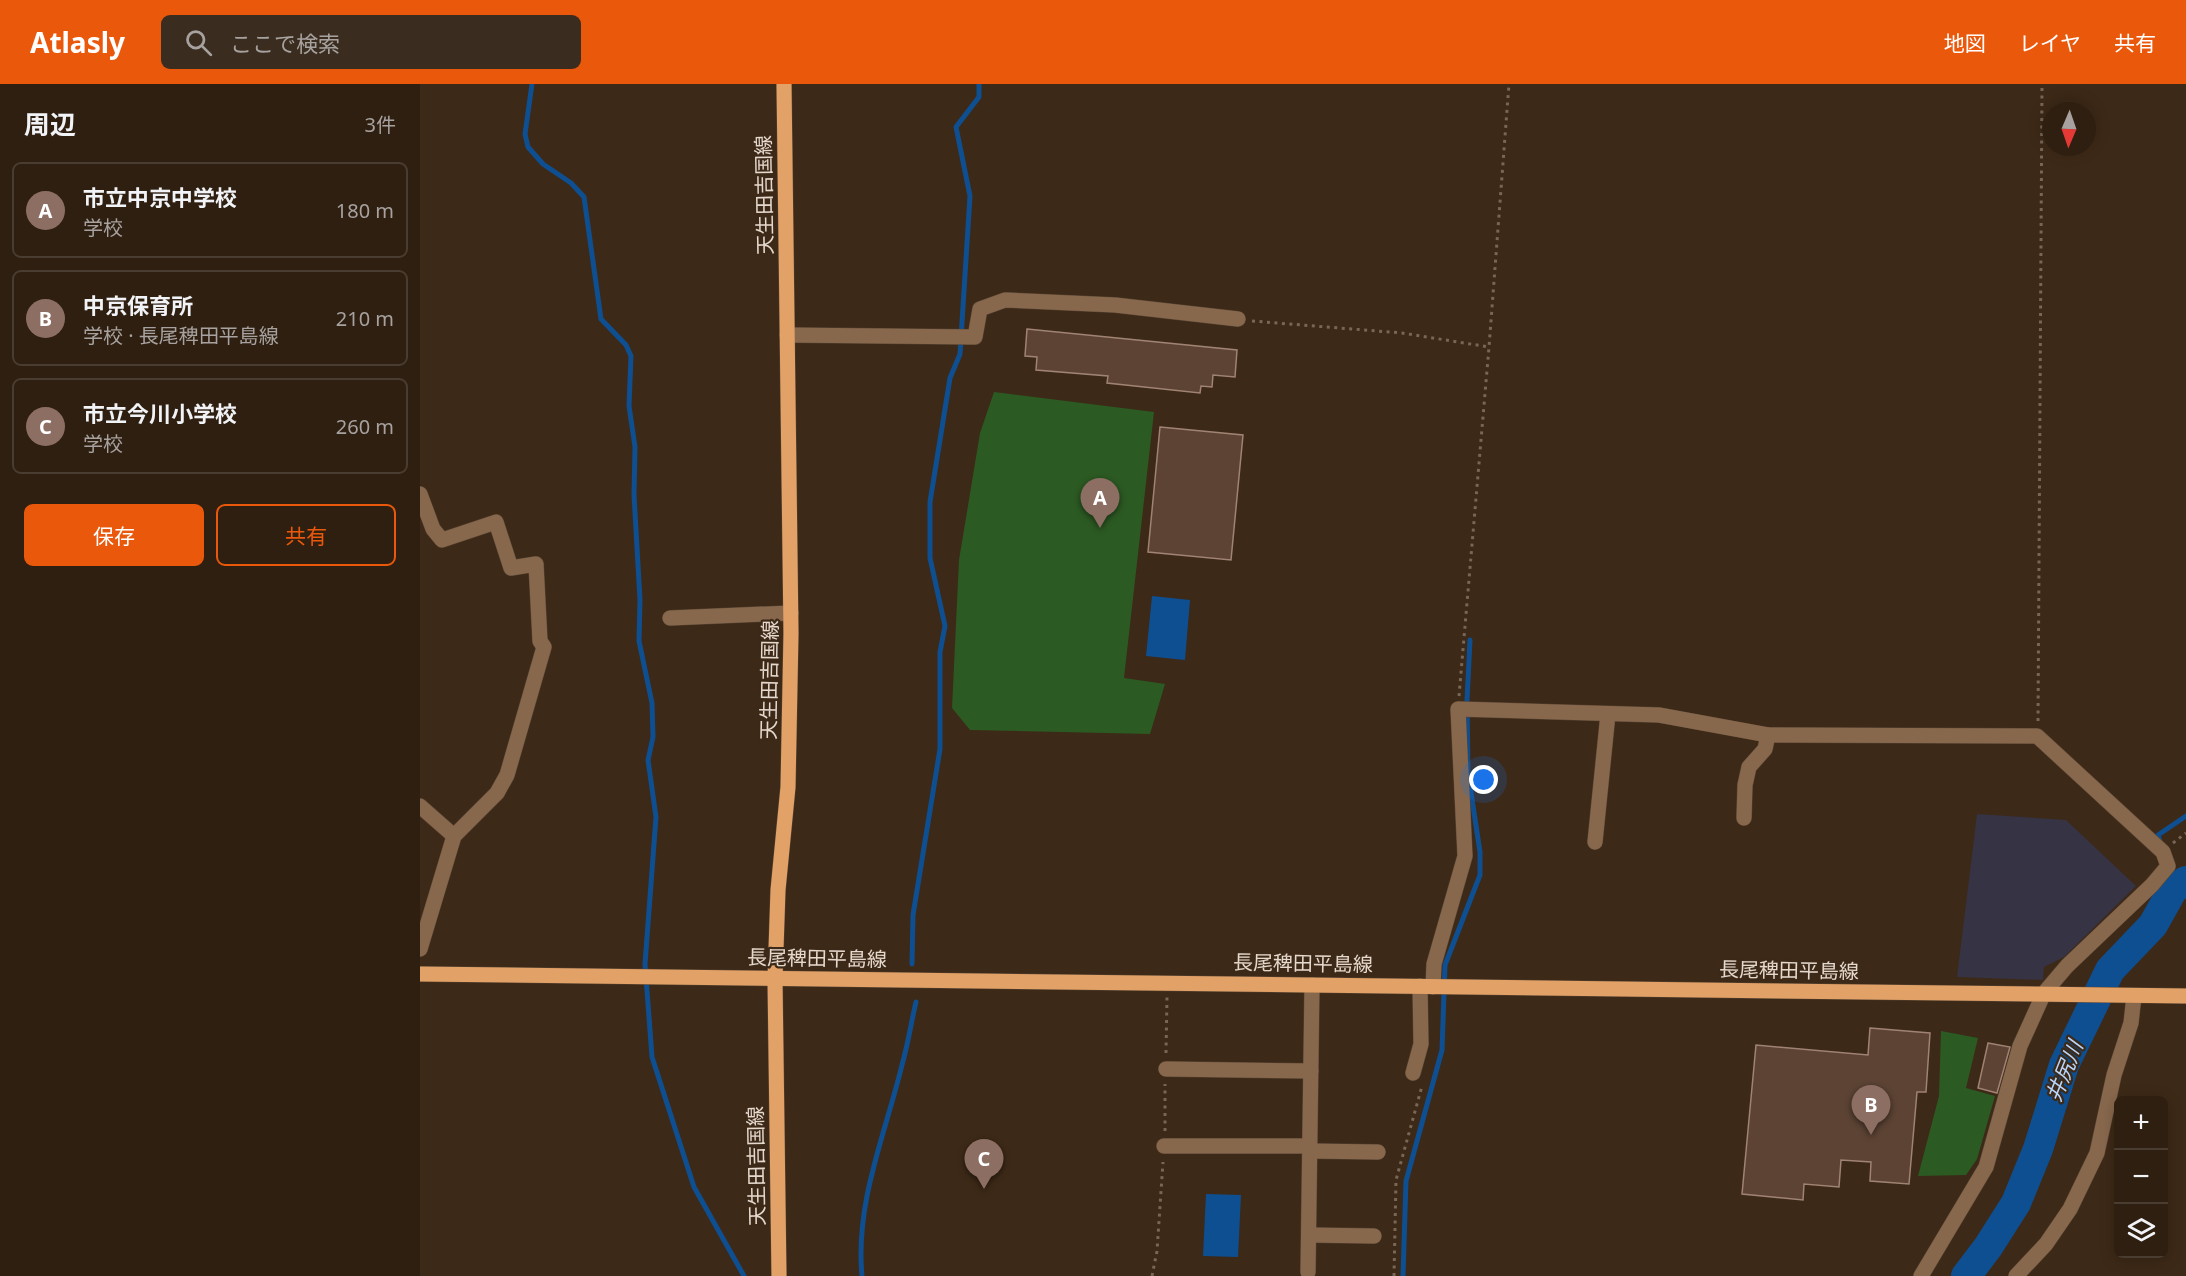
<!DOCTYPE html>
<html lang="ja">
<meta charset="utf-8">
<style>
body{margin:0;font-family:"Noto Sans","Noto Sans JP",sans-serif;background:#3a2c1f;color:#f1f3f6}
.controls{position:absolute;right:18px;bottom:18px;display:grid;overflow:hidden;border-radius:9px;box-shadow:0 3px 15px #0003}
.controls button{width:54px;height:54px;display:grid;place-items:center;padding:0;border:0;border-bottom:2px solid #493d31;background:#2e1f11;color:#f1f3f6;font:30px sans-serif}
.compass{position:absolute;left:1622px;top:18px;width:54px;height:54px;border-radius:50%;background:#2e1f11;box-shadow:0 3px 15px #0003;rotate:182deg}
.you{position:absolute;left:1064px;top:696px;width:21px;height:21px;margin:-15px;border:4px solid #fff;border-radius:50%;background:#1a73e8;box-shadow:0 0 0 9px #1a73e833}
.badge{display:grid;place-items:center;width:39px;height:39px;border-radius:50%;background:#ea580c;color:#fff;font-size:20px;font-weight:700}
.pin{position:absolute;translate:-50% -50px;filter:drop-shadow(0 2px 3px #0008)}
.pin::after{content:'';position:absolute;top:32px;width:21px;height:18px;background:inherit;clip-path:polygon(0 0,100% 0,50% 100%)}
.list{margin:0;padding:0;list-style:none}
h2{display:flex;justify-content:space-between;align-items:center;height:78px;margin:0;padding:0 24px;font-size:26px}
h2 small{font-size:20px;font-weight:400;color:#a7a29f}
.list li{display:grid;grid-template-columns:39px 1fr auto;gap:18px;align-items:center;box-sizing:border-box;height:96px;margin:0 12px 12px;padding:0 12px;border:2px solid #493d31;border-radius:9px}
.list b{display:block;font-size:22px;white-space:nowrap}
.list p{margin:0;font-size:20px;white-space:nowrap;color:#a7a29f}
.list em{font-size:20px;font-style:normal;color:#a7a29f}
.actions{display:flex;gap:12px;padding:18px 24px}
.actions a{flex:1;padding:14px 0;border:2px solid #ea580c;border-radius:9px;text-align:center;font-size:21px;color:#ea580c}
.actions .main{background:#ea580c;color:#fff}
.icon{flex:none;width:33px;height:33px;fill:none;stroke:currentColor;stroke-width:2;stroke-linecap:round;stroke-linejoin:round}
.map{position:relative;flex:none;width:1766px;height:1192px;overflow:hidden}
header{display:flex;align-items:center;gap:36px;box-sizing:border-box;height:84px;padding:0 30px;background:#ea580c;color:#fff}
header strong{font-size:28px}
nav{display:flex;gap:33px;margin-inline-start:auto;font-size:21px}
.search{width:420px;height:54px;background:#3a2c1f;display:flex;align-items:center;gap:15px;box-sizing:border-box;padding:0 21px;border-radius:9px;color:#a7a29f;font-size:22px}
main{display:flex}
aside{flex:1;background:#2e1f11}
.map>svg:first-child{display:block}
</style>
<header>
<strong>Atlasly</strong>
<div class="search"><svg class="icon" aria-label="search" viewBox="0 0 24 24"><circle cx="10" cy="10" r="6"/><path d="M15 15l6 6"/></svg>ここで検索</div>
<nav><a>地図</a><a>レイヤ</a><a>共有</a></nav>
</header>
<main>
<aside>
<h2>周辺<small>3件</small></h2>
<ul class="list">
<li><span class="badge" style="background:#8d6e63">A</span><div><b>市立中京中学校</b><p>学校</p></div><em>180 m</em></li>
<li><span class="badge" style="background:#8d6e63">B</span><div><b>中京保育所</b><p>学校 · 長尾稗田平島線</p></div><em>210 m</em></li>
<li><span class="badge" style="background:#8d6e63">C</span><div><b>市立今川小学校</b><p>学校</p></div><em>260 m</em></li>
</ul>
<div class="actions"><a class="main">保存</a><a>共有</a></div>
</aside>
<div class="map">
<svg width="1766" height="1192" viewBox="0 0 1766 1192">
<rect width="100%" height="100%" fill="#3d2917"/>
<!-- industrial -->
<path fill="#363344" d="M1557 730 1646 736 1716 802 1644 873 1624 883 1623 896 1537 893Z"/>
<!-- green -->
<g fill="#2c5a23">
<path d="M574 308 734 328 704 594 745 600 730 650 550 646 532 624 539 476 560 349Z"/>
<path d="M1521 947 1558 954 1546 1004 1575 1012 1557 1075 1546 1091 1498 1092 1519 1012Z"/>
</g>
<!-- water -->
<g fill="#0e4f92">
<path d="M732 512 770 516 765 576 726 572Z"/>
<path d="M786 1110 821 1111 818 1173 783 1172Z"/>
</g>
<g fill="none" stroke-linecap="round" stroke-linejoin="round">
<!-- stream -->
<g stroke="#0e4f92" stroke-width="5">
<path d="M112 0 105 50 108 63 123 80 151 99 164 113 181 235 206 261 211 272 209 322 215 363 214 411 220 516 219 557 232 619 233 653 228 676 236 733 225 880 232 973 274 1103 324 1192"/>
<path d="M1741 761 1738 751 1766 732"/>
<path d="M1749 787 1753 805"/>
<path d="M492 880 493 831 520 665V568L525 542 510 474V418L530 294 540 270 550 112 536 43 559 13V0"/>
<path d="M442 1192C435 1119 465 1051 482 981 488 960 491 939 496 918"/>
<path d="M983 1192 986 1097 1022 966 1025 881 1060 791V768L1048 689 1047 616 1050 556"/>
</g>
<!-- river -->
<path stroke="#0e4f92" stroke-width="30" d="M1546 1192 1568 1163 1596 1119 1618 1065 1644 981 1690 886 1733 841 1753 805 1766 797"/>
</g>
<!-- building -->
<g fill="#5c4334" stroke="#a08373" stroke-width="1.5">
<path d="M607 245 817 266 815 293 793 291 792 303 781 302 780 309 687 299 688 292 616 286 617 273 605 272Z"/>
<path d="M740 343 823 351 811 476 728 468Z"/>
<path d="M1450 944 1510 949 1506 1008H1497L1489 1100 1450 1097 1451 1078 1421 1076 1419 1103 1384 1100 1383 1116 1322 1110 1336 961 1448 971Z"/>
<path d="M1568 959 1590 963 1577 1009 1558 1004Z"/>
</g>
<g fill="none" stroke-linecap="round" stroke-linejoin="round">
<!-- minor casing -->
<g stroke="#584534" stroke-width="16">
<g id="minor">
<path d="M367 251 555 253 560 225 585 216 695 221 818 235"/>
<path d="M0 410 13 445 22 456 76 438 91 484 116 480 120 557 124 563 87 691 77 709 34 752 0 865"/>
<path d="M250 534 371 529"/>
<path d="M0 722 34 752"/>
<path d="M1324 734 1325 701 1329 683 1345 665 1348 651"/>
<path d="M1175 758 1188 630"/>
<path d="M1013 903 1014 880 1045 772 1038 625 1239 631 1348 651 1617 652 1743 768 1748 782 1732 801 1647 882 1624 909 1600 962 1566 1083 1501 1192"/>
<path d="M746 985 891 987"/>
<path d="M993 989 1001 960 1000 902"/>
<path d="M744 1062H890"/>
<path d="M890 1067 958 1068"/>
<path d="M889 1151 954 1152"/>
<path d="M888 1188 892 901"/>
<path d="M1596 1192 1626 1160 1650 1125 1677 1069 1694 991 1711 939 1714 912"/>
</g>
</g>
<!-- major casing -->
<g stroke="#584534" stroke-width="16">
<g id="major">
<path d="M0 890 1766 912"/>
<path d="M359 1192 355 895 358 806 368 703 371 549 364 0"/>
</g>
</g>
<!-- path -->
<g stroke="#786657" stroke-width="3" stroke-dasharray="3 4.5" stroke-linecap="butt">
<path d="M832 237 982 249 1069 263"/>
<path d="M1039 612 1069 263 1089 0"/>
<path d="M1618 637 1622 0"/>
<path d="M1753 759 1766 749"/>
<path d="M746 969 747 913"/>
<path d="M745 1047V1000"/>
<path d="M732 1192 737 1167 743 1078"/>
<path d="M974 1192 976 1096 1002 1002"/>
</g>
<!-- minor -->
<use href="#minor" stroke="#88684d" stroke-width="15"/>
<!-- major -->
<use href="#major" stroke="#e2a167" stroke-width="15"/>
</g>
<g text-anchor="middle" dominant-baseline="central" stroke-width="4.5" stroke-linejoin="round" paint-order="stroke">
<!-- street labels -->
<g font-size="20" fill="#e5d8cd" stroke="#3d2917">
<text transform="translate(344 111) rotate(-91)">天生田吉国線</text>
<text transform="translate(349 596) rotate(-89)">天生田吉国線</text>
<text transform="translate(397 874) rotate(1)">長尾稗田平島線</text>
<text transform="translate(883 879) rotate(1)">長尾稗田平島線</text>
<text transform="translate(1369 886) rotate(1)">長尾稗田平島線</text>
<text transform="translate(336 1082) rotate(-91)">天生田吉国線</text>
</g>
<!-- water labels -->
<g font-size="21" font-style="italic" fill="#b8d6fd" stroke="#3d2917">
<text transform="translate(1644 987) rotate(-68)">井尻川</text>
</g>
</g>
</svg>
<div class="controls">
<button>+</button>
<button>−</button>
<button><svg class="icon" aria-label="layers" viewBox="0 0 24 24"><path d="M12 4l9 5-9 5-9-5zM3 14l9 5 9-5"/></svg></button>
</div>
<svg class="compass" viewBox="-18 -18 36 36"><path d="M0-13l5 13h-10z" fill="#e53935"/><path d="M0 13l5-13h-10z" fill="#a7a29f"/></svg>
<div class="you"></div>
<div class="pin badge" style="left:680px;top:444px;background:#8d6e63">A</div>
<div class="pin badge" style="left:1451px;top:1051px;background:#8d6e63">B</div>
<div class="pin badge" style="left:564px;top:1105px;background:#8d6e63">C</div>
</div>
</main>
